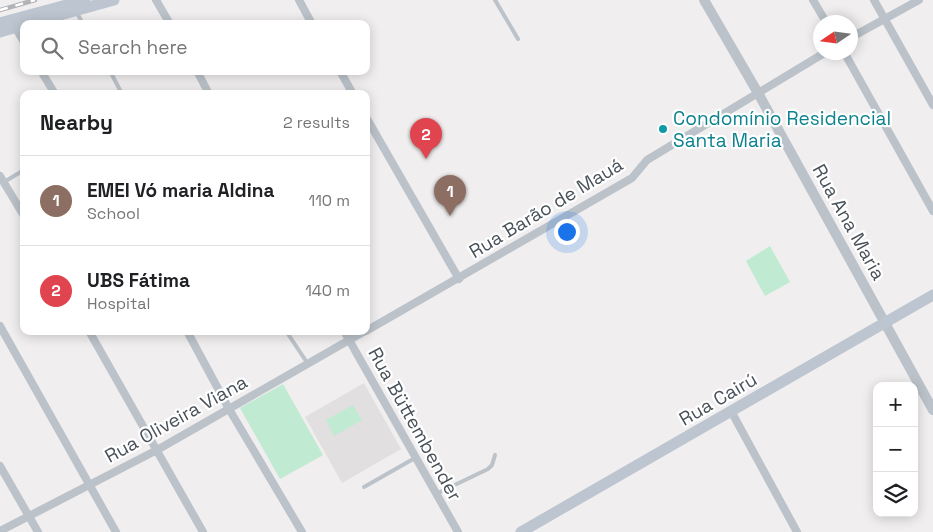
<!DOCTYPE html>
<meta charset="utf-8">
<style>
body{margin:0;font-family:"Space Grotesk",sans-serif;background:#f6f6f6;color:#202124}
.controls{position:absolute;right:15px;bottom:15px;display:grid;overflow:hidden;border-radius:10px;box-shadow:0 2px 12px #0003}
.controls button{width:45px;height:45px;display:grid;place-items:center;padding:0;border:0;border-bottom:1px solid #e0e0e0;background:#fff;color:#202124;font:25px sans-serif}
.compass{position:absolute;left:813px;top:15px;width:45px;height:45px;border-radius:50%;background:#fff;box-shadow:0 2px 12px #0003;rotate:257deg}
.you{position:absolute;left:566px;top:231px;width:18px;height:18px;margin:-12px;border:4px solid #fff;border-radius:50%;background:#1a73e8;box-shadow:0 0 0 8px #1a73e833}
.badge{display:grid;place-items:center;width:32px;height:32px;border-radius:50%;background:#111827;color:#fff;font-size:16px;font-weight:700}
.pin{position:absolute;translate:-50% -41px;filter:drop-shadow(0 1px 2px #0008)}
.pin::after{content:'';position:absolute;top:26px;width:18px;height:15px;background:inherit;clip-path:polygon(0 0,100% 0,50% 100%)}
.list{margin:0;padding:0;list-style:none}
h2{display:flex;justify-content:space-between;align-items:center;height:65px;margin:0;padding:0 20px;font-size:21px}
h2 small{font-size:16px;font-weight:400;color:#757577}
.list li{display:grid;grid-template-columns:32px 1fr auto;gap:15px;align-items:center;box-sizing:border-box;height:90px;padding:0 20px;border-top:1px solid #e0e0e0}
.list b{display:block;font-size:19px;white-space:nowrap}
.list p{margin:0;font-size:16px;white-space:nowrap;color:#757577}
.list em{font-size:16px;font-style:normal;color:#757577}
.icon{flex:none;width:28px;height:28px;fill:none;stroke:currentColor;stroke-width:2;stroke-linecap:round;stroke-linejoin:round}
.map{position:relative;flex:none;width:933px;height:532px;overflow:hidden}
.search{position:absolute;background:#fff;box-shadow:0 2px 12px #0003;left:20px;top:20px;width:350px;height:55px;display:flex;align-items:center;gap:12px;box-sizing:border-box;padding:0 18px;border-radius:10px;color:#757577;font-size:19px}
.panel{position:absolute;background:#fff;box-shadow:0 2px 12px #0003;left:20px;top:90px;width:350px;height:245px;border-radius:10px}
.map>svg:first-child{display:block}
</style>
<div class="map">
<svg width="933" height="532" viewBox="0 0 933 532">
<rect width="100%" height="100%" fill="#f0eeee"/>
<!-- education -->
<path fill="#e1dfdf" d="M364 383 401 449 342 483 305 417Z"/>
<!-- green -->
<g fill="#c0ead1">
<path d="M770 246 790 282 765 296 746 261Z"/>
<path d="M283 384 323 455 280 479 240 408Z"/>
<path d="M353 405 362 420 334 436 326 420Z"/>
</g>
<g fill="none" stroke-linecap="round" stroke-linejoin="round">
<!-- service -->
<g stroke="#bbc2c9" stroke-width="4">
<path d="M495 0 518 39"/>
<path d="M77 13 83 24"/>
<path d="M110 71 122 94"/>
<path d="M4 182 24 170"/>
<path d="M286 331 308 364"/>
<path d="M364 487 415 458"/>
<path d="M436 494 488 469 492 465 495 455"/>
</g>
<!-- minor -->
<g stroke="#bbc2c9" stroke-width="8">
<path d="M156 0 170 24"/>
<path d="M299 0 312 24"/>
<path d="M813 0 826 22"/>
<path d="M874 0 933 105"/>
<path d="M15 27 24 42"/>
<path d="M850 38 919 0"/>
<path d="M844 52 933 211"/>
<path d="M41 71 55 94"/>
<path d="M197 71 209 94"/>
<path d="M340 71 353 94"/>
<path d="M366 117 459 279"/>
<path d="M0 176 24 216"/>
<path d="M0 326 116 532"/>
<path d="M89 331 203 532"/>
<path d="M187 331 229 409 302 532"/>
<path d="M344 331 458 532"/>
<path d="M366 331 632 178 647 160 826 52"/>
<path d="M731 411 797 532"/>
<path d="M0 466 38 532"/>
<path d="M0 531 157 450 365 331"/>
</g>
<!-- tertiary -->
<path stroke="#bbc2c9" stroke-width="10" d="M704 0 758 93 933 410"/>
<!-- secondary -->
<g stroke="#bdc6d0" stroke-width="11">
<path d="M0 23 85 0"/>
<path d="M28 24 114 0"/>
<path d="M0 32 24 25"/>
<path d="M521 532 933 295"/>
</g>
<!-- rail casing -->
<g stroke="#b1b3b7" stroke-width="4.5">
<path id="rail" d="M0 10 35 0"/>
</g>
<!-- rail -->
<use href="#rail" stroke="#fff" stroke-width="2.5" stroke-dasharray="8" stroke-linecap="butt"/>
</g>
<!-- markers -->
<circle fill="#0f9aa8" stroke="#fff" stroke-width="2" cx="663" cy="129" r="5"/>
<g text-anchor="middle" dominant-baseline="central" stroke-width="4.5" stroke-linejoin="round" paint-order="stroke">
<!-- culture labels -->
<g font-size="19" fill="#0d838f" stroke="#fff" text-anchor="start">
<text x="673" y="118">Condomínio Residencial<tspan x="673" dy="22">Santa Maria</tspan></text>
</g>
<!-- street labels -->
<g font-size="19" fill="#485159" stroke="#fff">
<text transform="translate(546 208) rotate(-31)">Rua Barão de Mauá</text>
<text transform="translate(849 222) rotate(61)">Rua Ana Maria</text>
<text transform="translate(718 399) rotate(-30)">Rua Cairú</text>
<text transform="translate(176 419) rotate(-29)">Rua Oliveira Viana</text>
<text transform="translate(415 424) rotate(61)">Rua Büttembender</text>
</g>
</g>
</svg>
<div class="controls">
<button>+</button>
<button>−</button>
<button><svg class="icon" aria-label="layers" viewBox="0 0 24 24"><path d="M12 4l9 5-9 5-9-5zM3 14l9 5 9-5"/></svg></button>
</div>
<svg class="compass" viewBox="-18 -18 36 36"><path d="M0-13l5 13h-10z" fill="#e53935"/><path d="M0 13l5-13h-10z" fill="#757577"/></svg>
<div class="you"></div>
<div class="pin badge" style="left:450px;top:216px;background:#8d6e63">1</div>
<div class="pin badge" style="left:426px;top:159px;background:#e0444e">2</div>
<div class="search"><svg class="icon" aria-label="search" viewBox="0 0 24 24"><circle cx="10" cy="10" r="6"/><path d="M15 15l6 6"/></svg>Search here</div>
<section class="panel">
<h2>Nearby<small>2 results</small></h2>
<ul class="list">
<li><span class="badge" style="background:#8d6e63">1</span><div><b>EMEI Vó maria Aldina</b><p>School</p></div><em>110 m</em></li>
<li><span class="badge" style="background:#e0444e">2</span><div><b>UBS Fátima</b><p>Hospital</p></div><em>140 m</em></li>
</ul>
</section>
</div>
